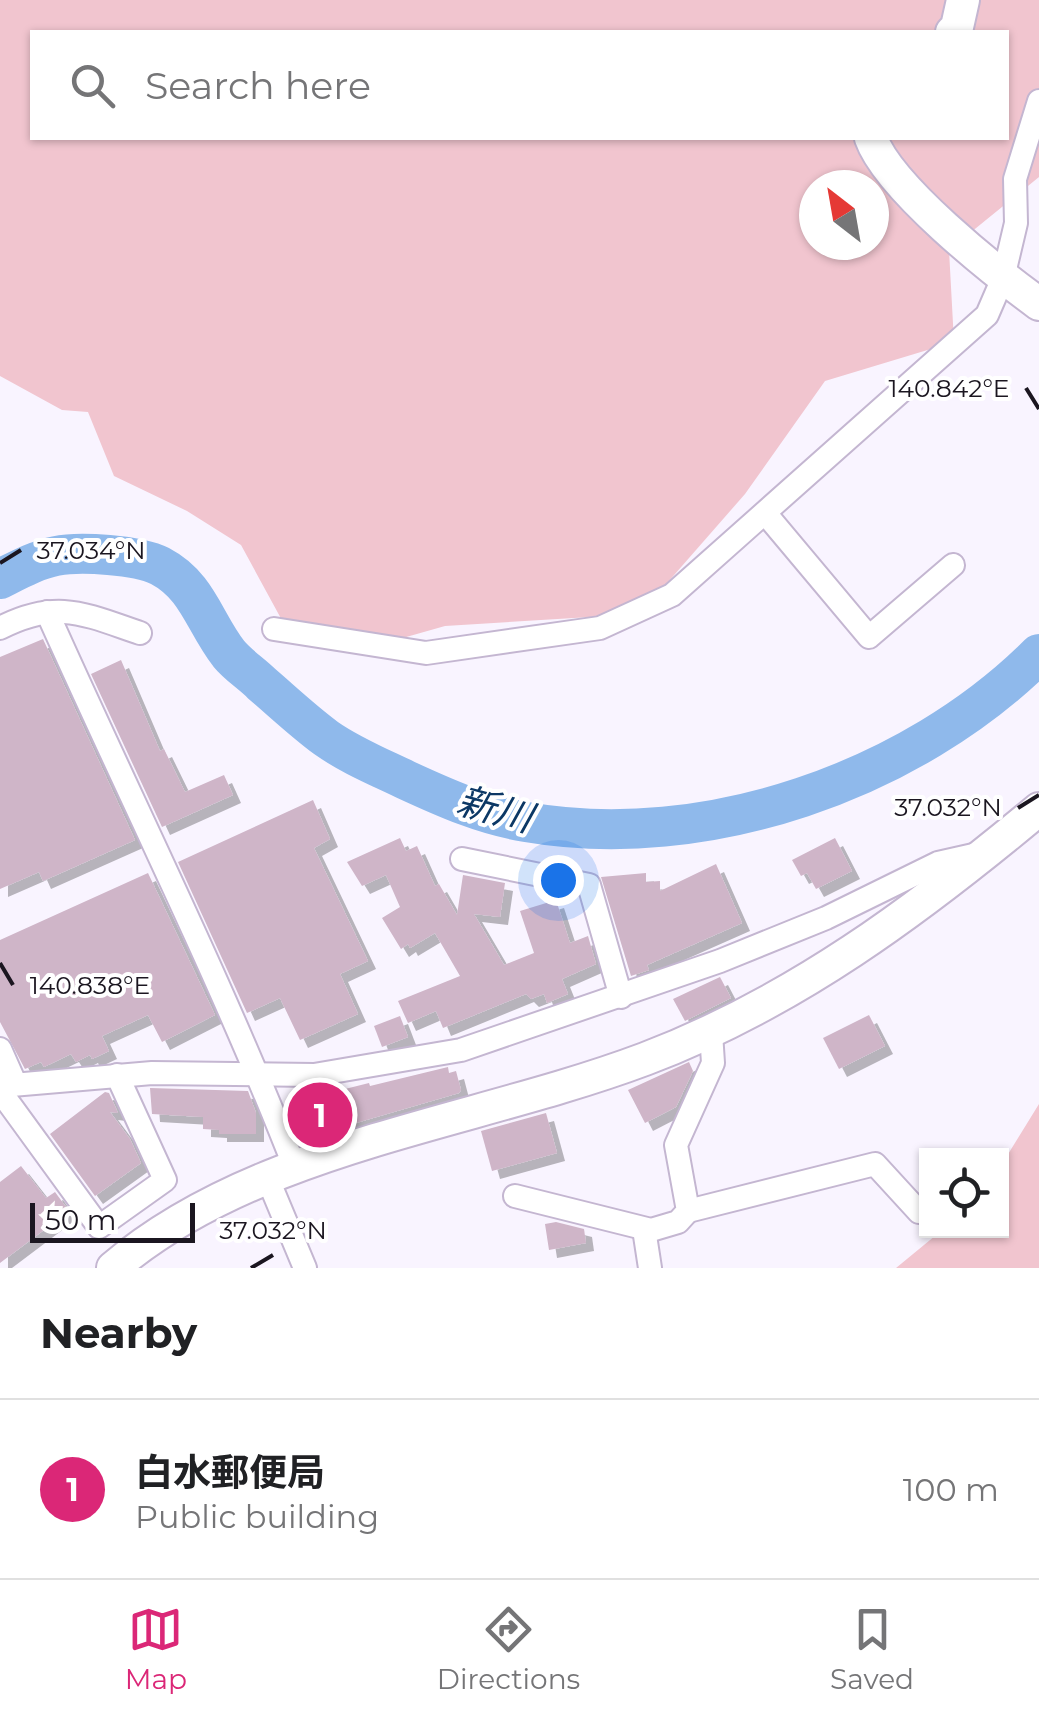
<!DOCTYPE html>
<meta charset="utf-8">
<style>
body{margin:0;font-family:Montserrat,"Noto Sans JP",sans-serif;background:#f2f2f2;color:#202124}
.controls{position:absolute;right:30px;bottom:30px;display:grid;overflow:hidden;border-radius:0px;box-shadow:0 2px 8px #0004}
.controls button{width:90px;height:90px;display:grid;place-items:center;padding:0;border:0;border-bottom:2px solid #e0e0e0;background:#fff;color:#202124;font:50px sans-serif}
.compass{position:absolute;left:799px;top:170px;width:90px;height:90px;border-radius:50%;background:#fff;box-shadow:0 2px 8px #0004;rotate:329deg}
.scale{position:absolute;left:30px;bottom:25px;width:165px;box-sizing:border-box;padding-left:10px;border:5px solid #1b1620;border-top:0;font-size:28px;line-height:35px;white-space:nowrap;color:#1b1620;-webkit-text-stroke:8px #fff;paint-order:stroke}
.you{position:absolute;left:558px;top:880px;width:35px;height:35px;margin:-25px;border:8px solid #fff;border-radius:50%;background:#1a73e8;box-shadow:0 0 0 15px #1a73e833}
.badge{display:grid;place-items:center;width:65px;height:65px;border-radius:50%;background:#db2777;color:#fff;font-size:32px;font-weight:700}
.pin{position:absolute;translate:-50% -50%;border:5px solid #fff;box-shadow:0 2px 10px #0006}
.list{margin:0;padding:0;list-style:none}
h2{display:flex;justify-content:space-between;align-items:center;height:130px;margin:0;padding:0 40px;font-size:42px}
h2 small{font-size:32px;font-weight:400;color:#757577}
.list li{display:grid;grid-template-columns:65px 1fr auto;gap:30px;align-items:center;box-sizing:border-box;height:180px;padding:0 40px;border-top:2px solid #e0e0e0}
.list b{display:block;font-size:38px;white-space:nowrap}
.list p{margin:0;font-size:32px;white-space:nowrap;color:#757577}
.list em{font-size:32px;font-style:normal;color:#757577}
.icon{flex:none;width:55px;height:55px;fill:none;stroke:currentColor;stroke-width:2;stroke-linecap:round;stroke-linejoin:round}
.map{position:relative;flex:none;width:1039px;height:1268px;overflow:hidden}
.search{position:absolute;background:#fff;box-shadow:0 2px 8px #0004;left:30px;right:30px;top:30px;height:110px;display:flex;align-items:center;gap:25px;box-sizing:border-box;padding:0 35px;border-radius:0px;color:#757577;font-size:38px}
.sheet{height:310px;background:#fff}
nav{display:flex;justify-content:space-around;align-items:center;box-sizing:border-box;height:140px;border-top:2px solid #e0e0e0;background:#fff;font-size:28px;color:#757577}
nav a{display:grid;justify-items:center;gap:5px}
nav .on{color:#db2777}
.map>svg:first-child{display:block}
</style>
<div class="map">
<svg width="1039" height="1268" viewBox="0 0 1039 1268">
<defs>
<filter id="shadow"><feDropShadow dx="8" dy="8" stdDeviation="0" flood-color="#0004"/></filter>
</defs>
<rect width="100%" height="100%" fill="#f9f4ff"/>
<!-- green -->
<g fill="#f1c5cf" fill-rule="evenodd">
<path d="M0 0H1039V177L949 250 954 342 825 381 745 494 640 614 445 626 371 647 290 635 241 545 187 511 114 476 88 412 62 410 0 376ZM32 32H1006V138H32ZM814 185H874V245H814Z"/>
<path d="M1039 1104V1268H896L941 1231 1002 1230V1164Z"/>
</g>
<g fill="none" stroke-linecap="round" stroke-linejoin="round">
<!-- river -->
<path stroke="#8fb9eb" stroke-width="40" d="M0 579C18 570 36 560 56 556 80 551 138 555 160 566 198 586 204 622 229 654 238 665 252 674 262 684 283 702 303 721 326 738 350 755 379 767 406 780 445 798 483 815 526 822 705 853 912 781 1039 654"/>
</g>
<!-- building -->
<g fill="#cfb5c8" filter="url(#shadow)">
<path d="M43 639 135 840 43 881 39 872 0 889V657Z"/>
<path d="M121 660 160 751 164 749 185 792 224 775 233 795 162 827 91 674Z"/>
<path d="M313 800 330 839 314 848 368 961 340 974 358 1014 300 1040 280 998 247 1013 178 862Z"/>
<path d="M400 838 406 851 417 846 435 886 439 884 457 915 463 875 505 883 500 917 474 914 504 965 534 953 520 911 556 900 570 943 588 936 596 964 562 979 568 994 547 1003 544 994 531 999 526 994 443 1028 436 1011 408 1023 398 1001 460 976 435 933 410 948 408 944 401 949 382 918 400 907 386 875 362 886 347 862Z"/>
<path d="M835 838 852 871 816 889 807 873 801 876 792 860Z"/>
<path d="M716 864 742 923 647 965 649 970 631 976 601 877 646 873V882L660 881V891Z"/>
<path d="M148 873 215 1015 162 1042 148 1015 102 1036 109 1051 92 1059 90 1055 76 1062 71 1054 44 1067 41 1062 25 1069 0 1022V940Z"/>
<path d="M720 977 731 998 685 1021 673 999Z"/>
<path d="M869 1015 885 1046 839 1069 823 1038Z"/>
<path d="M400 1016 408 1037 382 1047 374 1026Z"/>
<path d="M689 1062 693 1071 676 1107 645 1123 628 1090Z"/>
<path d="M448 1067 449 1073 456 1071 461 1090 459 1093 318 1134 306 1095 335 1087 337 1091 369 1083 370 1086Z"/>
<path d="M150 1088 248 1091 256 1113V1134H219V1130L203 1129V1117L152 1114Z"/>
<path d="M105 1092 109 1093 118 1113 110 1112 130 1139 141 1163 95 1196 50 1134Z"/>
<path d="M546 1113 557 1153 492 1171 481 1131Z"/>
<path d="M21 1166 46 1198 55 1192 69 1211 0 1263V1182Z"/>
<path d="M556 1222 584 1229 586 1243 549 1250 545 1224Z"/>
</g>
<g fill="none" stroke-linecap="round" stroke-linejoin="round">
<!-- street casing -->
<g stroke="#c4b6d1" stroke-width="26">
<g id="street">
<path d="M765 513 869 637 953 565"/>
<path d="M47 612C130 798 221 979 295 1168"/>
<path d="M0 628C57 599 84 614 140 633"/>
<path d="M274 629 426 653 600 628 672 595 987 315 1003 278 1016 223 1015 179 1039 101"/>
<path d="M462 859 589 885 621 997"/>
<path d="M0 1049 15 1083"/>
<path d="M0 1086 152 1073 314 1075 461 1050 720 961 826 918 938 863 978 854"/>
<path d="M0 1091 99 1227 165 1180 117 1075"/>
<path d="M267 1177 305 1268"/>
<path d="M515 1196 651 1230 678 1222 688 1211 676 1145 713 1063 711 1033"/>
<path d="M688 1211 875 1164 919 1212"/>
<path d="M644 1229 650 1268"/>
</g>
</g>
<!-- secondary casing -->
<g stroke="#c4b6d1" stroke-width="36">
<g id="secondary">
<path d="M952 32 957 27 963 0"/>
<path d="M871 138C889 188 994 271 1039 304"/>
<path d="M113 1268C254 1147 472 1124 645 1059 793 1003 918 910 1039 809"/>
</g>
</g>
<!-- street -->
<use href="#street" stroke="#fff" stroke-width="22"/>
<!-- secondary -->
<use href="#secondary" stroke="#fff" stroke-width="32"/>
</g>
<!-- ticks -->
<path fill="none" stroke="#1b1620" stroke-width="4" d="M1026 388 1039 409M0 563 21 550M1018 808 1039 795M0 963 13 985M251 1268 273 1255"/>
<g text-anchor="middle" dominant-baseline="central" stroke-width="8" stroke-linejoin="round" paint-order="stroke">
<!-- water labels -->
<g font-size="38" font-style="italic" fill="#0c3865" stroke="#fff">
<text transform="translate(495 809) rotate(15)">新川</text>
</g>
</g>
<g font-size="25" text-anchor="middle" fill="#1b1620" stroke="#fff" stroke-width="8" stroke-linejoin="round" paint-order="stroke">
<text x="949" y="397">140.842°E</text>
<text x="91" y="559">37.034°N</text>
<text x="948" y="816">37.032°N</text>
<text x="90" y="994">140.838°E</text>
<text x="273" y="1239">37.032°N</text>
</g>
</svg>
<div class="controls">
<button><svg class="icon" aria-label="locate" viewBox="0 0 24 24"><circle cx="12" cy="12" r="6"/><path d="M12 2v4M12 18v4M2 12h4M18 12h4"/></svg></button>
</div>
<svg class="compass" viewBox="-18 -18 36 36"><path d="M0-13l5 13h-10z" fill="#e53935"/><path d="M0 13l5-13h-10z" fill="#757577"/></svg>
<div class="scale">50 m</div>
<div class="you"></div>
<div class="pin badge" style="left:320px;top:1115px">1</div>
<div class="search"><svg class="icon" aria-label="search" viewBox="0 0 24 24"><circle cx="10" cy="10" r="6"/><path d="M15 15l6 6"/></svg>Search here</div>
</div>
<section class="sheet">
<h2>Nearby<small></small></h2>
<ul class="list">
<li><span class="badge">1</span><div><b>白水郵便局</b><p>Public building</p></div><em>100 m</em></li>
</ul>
</section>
<nav>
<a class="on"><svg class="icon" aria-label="map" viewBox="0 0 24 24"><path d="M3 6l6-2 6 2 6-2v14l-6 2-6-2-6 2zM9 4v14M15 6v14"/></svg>Map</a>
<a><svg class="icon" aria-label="directions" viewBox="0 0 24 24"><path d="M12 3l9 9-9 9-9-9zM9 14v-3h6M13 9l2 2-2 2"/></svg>Directions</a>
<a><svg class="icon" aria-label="saved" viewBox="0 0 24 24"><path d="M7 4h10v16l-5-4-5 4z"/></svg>Saved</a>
</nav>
